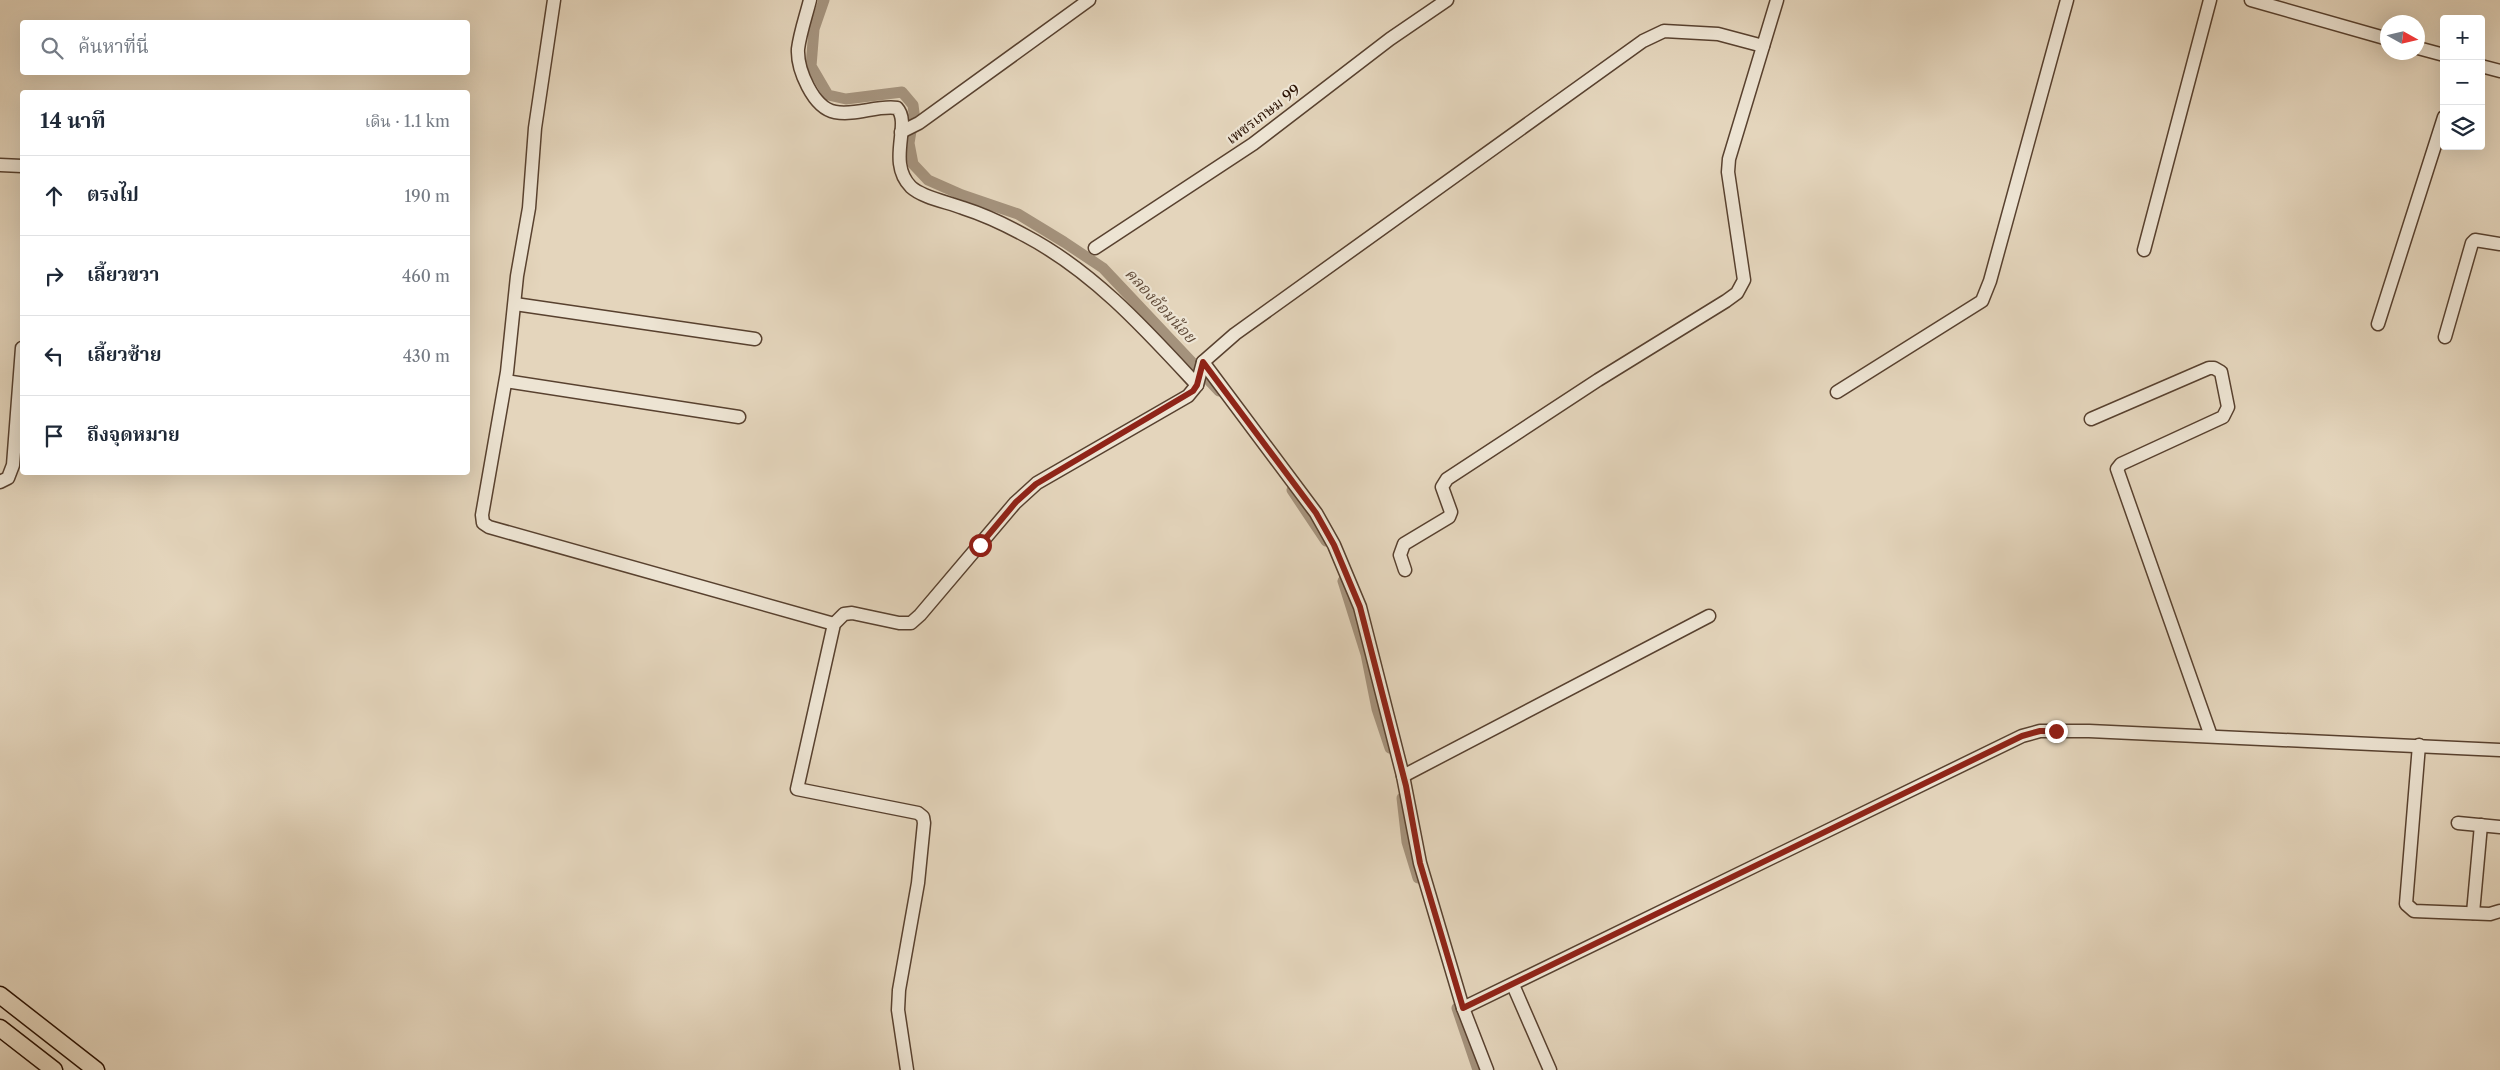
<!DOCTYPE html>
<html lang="th">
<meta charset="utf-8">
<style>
body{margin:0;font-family:"Libre Caslon Text","Noto Serif Thai",serif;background:#f2f2f3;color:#1f2937}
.controls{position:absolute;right:15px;top:15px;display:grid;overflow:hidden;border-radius:5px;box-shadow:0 5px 20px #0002}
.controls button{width:45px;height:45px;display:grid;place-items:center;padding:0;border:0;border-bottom:1px solid #e0e1e3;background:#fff;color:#1f2937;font:25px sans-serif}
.compass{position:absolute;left:2380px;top:15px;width:45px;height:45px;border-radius:50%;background:#fff;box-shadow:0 5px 20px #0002;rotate:98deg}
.stop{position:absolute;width:15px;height:15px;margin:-11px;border:4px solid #8f2418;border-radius:50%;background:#fff}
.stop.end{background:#8f2418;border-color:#fff;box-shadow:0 1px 5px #0008}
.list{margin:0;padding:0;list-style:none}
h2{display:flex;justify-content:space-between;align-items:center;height:65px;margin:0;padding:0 20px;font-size:21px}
h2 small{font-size:16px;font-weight:400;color:#747a83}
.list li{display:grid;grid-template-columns:32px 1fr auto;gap:15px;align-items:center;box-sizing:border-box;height:80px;padding:0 20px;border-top:1px solid #e0e1e3}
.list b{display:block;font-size:19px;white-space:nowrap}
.list em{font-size:16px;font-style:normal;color:#747a83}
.icon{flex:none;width:28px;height:28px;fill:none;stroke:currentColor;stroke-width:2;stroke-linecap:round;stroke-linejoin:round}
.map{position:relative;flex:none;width:2500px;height:1070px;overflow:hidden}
.search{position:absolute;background:#fff;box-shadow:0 5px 20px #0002;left:20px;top:20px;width:450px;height:55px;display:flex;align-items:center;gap:12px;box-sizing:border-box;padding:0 18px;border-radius:5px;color:#747a83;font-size:19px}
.panel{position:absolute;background:#fff;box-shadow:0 5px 20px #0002;left:20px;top:90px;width:450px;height:385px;border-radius:5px}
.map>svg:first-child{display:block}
</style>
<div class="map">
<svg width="2500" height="1070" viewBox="0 0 2500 1070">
<rect width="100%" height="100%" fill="#e4d5bc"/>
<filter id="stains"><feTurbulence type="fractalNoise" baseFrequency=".004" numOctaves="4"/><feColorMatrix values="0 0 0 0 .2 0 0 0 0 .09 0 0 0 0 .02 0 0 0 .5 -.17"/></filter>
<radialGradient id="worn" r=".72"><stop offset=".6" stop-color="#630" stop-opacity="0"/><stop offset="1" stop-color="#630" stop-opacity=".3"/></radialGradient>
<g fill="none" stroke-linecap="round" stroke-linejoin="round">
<!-- canal -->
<g stroke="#a4927c" stroke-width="11">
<path d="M824 0 814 29 811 66 828 95 846 99 902 92 913 105 914 113 909 143 913 164 928 180 962 195 1018 214 1064 242 1103 268 1219 391"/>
<path d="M1292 490 1326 541"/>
<path d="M1343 581 1366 654 1377 709 1390 748"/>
<path d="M1402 798 1407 842 1418 878"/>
<path d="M1457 1008 1478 1070"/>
</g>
<!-- minor casing -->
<g stroke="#58412f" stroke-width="15">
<g id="minor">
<path d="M554 0 535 128 529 208 517 276 507 372 482 515 483 523 489 527 834 624"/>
<path d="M810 0C806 16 800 33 798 49 797 69 813 108 835 112 856 116 877 105 897 108 912 124 886 162 911 187 923 198 948 202 963 208 985 215 1006 225 1026 236 1094 272 1146 330 1197 385"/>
<path d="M2251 0 2388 39"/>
<path d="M2418 48 2444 55"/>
<path d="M2481 66 2500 71"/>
<path d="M901 132 919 123 1089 0"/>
<path d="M0 165 22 166"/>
<path d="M1095 248 1253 144 1390 39 1447 0"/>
<path d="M2144 250 2210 0"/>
<path d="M515 304 755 339"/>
<path d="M2378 324 2444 117"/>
<path d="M2445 337 2472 243 2475 240 2500 244"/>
<path d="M1203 362 1316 513 1334 545 1360 607 1403 776 1420 863 1463 1008 1487 1070"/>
<path d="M506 381 739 417"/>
<path d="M1837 392 1982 301 1990 281 2067 0"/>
<path d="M2091 419 2209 368H2214L2221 372 2228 407 2223 417 2121 464 2117 469 2211 736"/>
<path d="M0 482 8 478 13 465 22 348"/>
<path d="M1405 570 1400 555 1404 544 1449 517 1451 512 1442 487 1447 479 1598 380 1726 301 1737 293 1744 280 1728 172 1729 159 1777 0"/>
<path d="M2419 745 2406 904 2414 911 2490 914 2500 911"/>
<path d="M1403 776 1709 616"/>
<path d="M2458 823 2500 827"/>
<path d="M2473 913 2481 825"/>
<path d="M1513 985 1550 1070"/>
<path d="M1463 1008 2022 736 2040 731H2089L2500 750"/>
<path d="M907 1070 898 1010 899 990 918 883 924 823 923 817 918 813 797 789 834 624 844 614 852 613 899 623H911L920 615 1015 503 1037 483 1188 396 1197 385 1203 362 1235 334 1643 41 1664 31 1718 34 1763 46"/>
</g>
</g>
<!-- major casing -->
<g stroke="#291000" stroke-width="19">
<g id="major">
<path d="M0 995 96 1070"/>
<path d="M0 1028 54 1070"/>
</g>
</g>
<!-- minor -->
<use href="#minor" stroke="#ede4d3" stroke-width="12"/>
<!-- major -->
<use href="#major" stroke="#e4d5bc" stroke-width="16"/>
</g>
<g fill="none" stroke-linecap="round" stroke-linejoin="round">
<!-- route -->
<path stroke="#8f2418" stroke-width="6" d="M980 545 1016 502 1036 484 1193 391 1197 385 1203 362 1316 513 1334 545 1360 607 1406 786 1420 863 1463 1008 2022 736 2040 731H2056"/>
</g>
<g text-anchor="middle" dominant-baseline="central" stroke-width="4.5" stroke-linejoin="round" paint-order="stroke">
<!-- street labels -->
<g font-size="15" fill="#291000" stroke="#ede4d3">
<text transform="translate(1263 114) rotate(-37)">เพชรเกษม 99</text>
</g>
<!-- water labels -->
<g font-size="16" font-style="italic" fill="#604a38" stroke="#ede4d3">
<text transform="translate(1161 305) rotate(47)">คลองอ้อมน้อย</text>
</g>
</g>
<rect width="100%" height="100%" filter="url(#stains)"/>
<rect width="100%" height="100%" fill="url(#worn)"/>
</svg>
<div class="controls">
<button>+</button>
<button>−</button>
<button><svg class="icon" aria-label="layers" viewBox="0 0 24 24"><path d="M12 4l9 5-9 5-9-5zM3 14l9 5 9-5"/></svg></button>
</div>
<svg class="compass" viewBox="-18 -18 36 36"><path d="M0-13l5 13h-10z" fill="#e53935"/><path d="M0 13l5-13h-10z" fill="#747a83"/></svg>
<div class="stop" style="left:980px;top:545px"></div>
<div class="stop end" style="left:2056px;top:731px"></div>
<div class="search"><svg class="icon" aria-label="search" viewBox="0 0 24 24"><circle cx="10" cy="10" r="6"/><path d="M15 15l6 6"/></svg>ค้นหาที่นี่</div>
<section class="panel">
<h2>14 นาที<small>เดิน · 1.1 km</small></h2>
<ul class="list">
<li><svg class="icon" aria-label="ahead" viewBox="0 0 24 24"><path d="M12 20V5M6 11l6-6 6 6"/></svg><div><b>ตรงไป</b></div><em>190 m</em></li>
<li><svg class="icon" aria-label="right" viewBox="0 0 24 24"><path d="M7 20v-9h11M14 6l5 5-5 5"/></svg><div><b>เลี้ยวขวา</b></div><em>460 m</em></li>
<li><svg class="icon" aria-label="left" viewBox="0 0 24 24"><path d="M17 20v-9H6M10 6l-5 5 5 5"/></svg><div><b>เลี้ยวซ้าย</b></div><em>430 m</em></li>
<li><svg class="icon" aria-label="arrive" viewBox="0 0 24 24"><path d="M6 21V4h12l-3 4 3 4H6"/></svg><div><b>ถึงจุดหมาย</b></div></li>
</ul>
</section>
</div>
